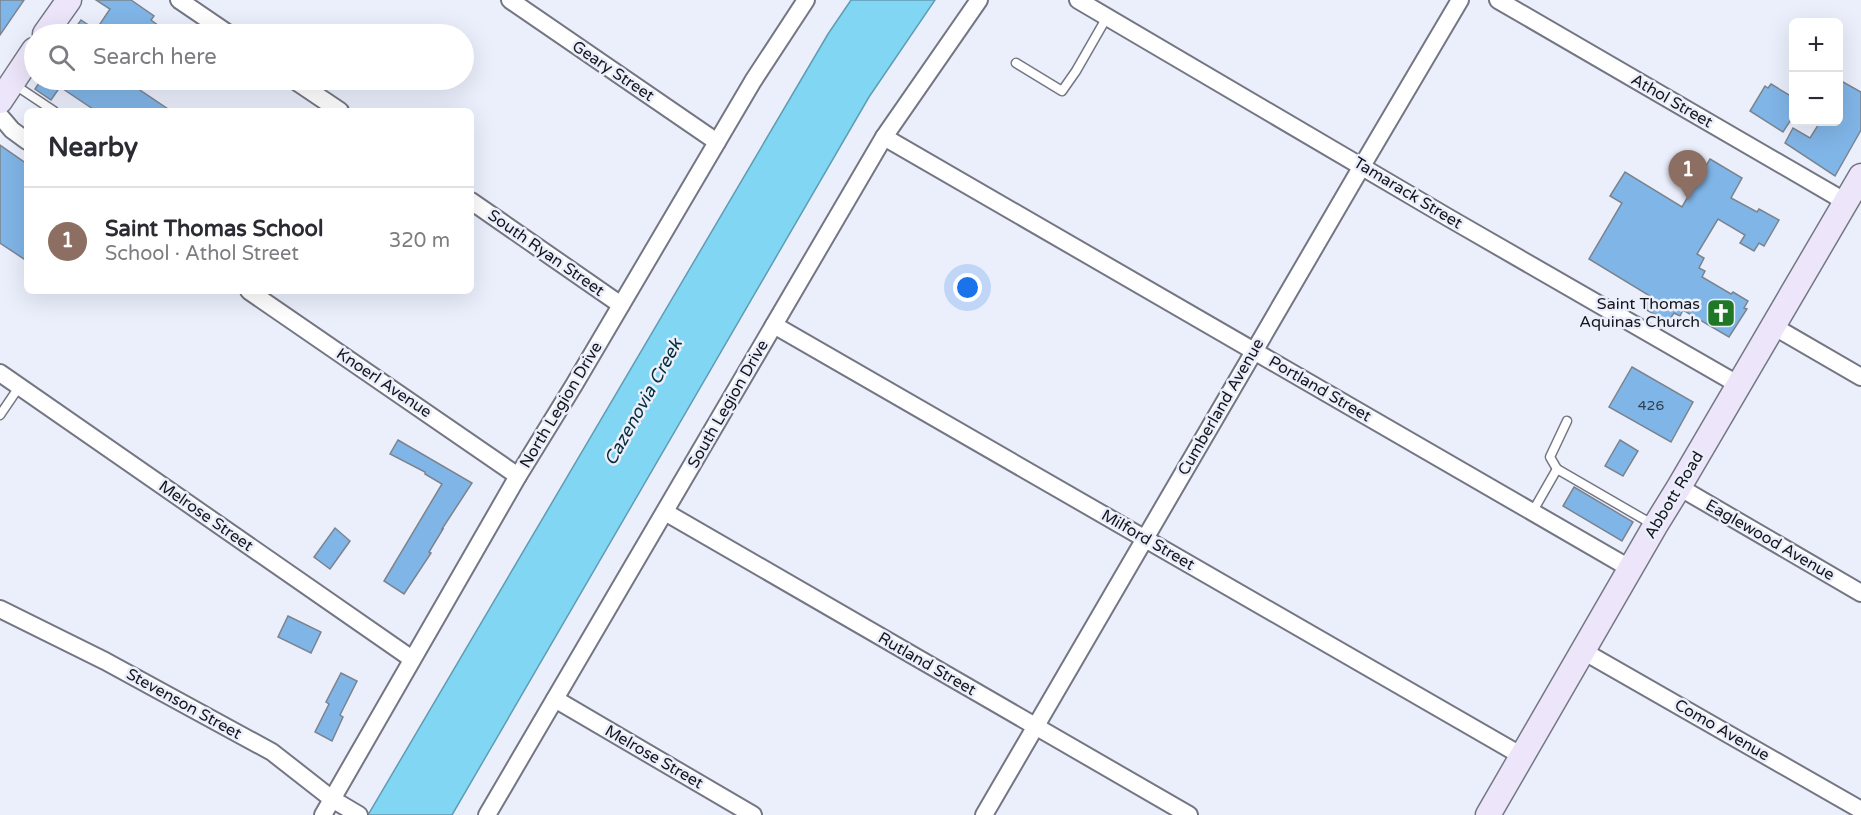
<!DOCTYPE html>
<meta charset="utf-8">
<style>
body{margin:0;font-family:"Varela Round",sans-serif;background:#f7f7f7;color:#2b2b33}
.controls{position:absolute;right:18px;top:18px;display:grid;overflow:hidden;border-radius:9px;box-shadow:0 6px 24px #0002}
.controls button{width:54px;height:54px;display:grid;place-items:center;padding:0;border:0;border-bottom:2px solid #e1e1e2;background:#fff;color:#2b2b33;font:30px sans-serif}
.you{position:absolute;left:968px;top:288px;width:21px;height:21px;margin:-15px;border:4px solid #fff;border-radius:50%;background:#1a73e8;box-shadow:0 0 0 9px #1a73e833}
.badge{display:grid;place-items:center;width:39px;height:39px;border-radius:50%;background:#2563eb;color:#fff;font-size:20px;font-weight:700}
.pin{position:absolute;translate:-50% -50px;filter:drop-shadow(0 2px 3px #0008)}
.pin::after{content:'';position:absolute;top:32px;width:21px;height:18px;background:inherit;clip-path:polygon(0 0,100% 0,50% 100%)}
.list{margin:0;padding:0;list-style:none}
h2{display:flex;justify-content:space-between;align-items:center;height:78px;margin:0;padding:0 24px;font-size:26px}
h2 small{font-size:20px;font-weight:400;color:#7c7c81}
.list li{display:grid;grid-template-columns:39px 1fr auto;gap:18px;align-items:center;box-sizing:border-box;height:108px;padding:0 24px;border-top:2px solid #e1e1e2}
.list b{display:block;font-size:22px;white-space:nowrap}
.list p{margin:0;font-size:20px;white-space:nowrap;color:#7c7c81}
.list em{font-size:20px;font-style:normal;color:#7c7c81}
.icon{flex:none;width:33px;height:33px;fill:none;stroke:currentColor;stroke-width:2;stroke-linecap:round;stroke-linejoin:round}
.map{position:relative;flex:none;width:1861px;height:815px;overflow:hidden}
.search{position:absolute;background:#fff;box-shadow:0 6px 24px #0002;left:24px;top:24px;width:450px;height:66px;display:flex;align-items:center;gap:15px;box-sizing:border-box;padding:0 21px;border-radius:33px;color:#7c7c81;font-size:22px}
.panel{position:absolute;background:#fff;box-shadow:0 6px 24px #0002;left:24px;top:108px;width:450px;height:186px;border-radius:9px}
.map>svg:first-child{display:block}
</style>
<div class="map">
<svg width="1861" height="815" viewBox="0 0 1861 815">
<rect width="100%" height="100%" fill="#ebeffc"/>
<!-- water -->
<path fill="#81d6f3" stroke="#609cb2" stroke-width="1.5" d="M851 0H935L869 97 452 815H368L828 34Z"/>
<!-- building -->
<g fill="#80b5e7" stroke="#7b848e" stroke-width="1.5">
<path d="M0 0H24L0 35Z"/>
<path d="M96 0H131L154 16 151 20 170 34H71L81 20 96 30 110 9Z"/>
<path d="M41 80H125L171 111H96L60 87 51 100 35 89Z"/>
<path d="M1843 82 1861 92V130L1835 176 1785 143 1793 128 1810 138 1820 122H1839V89Z"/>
<path d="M1771 84 1794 98V115L1783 132 1750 111 1765 86 1768 88Z"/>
<path d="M0 145 27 164V261L0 243Z"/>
<path d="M1710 159 1742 178 1731 198 1757 212 1759 209 1779 220 1764 246 1759 243 1754 251 1740 243 1745 235 1718 219 1697 254 1704 258 1699 268 1705 271 1702 277 1731 294 1733 292 1748 301 1744 308 1747 309 1729 337 1683 310 1680 316 1674 313 1668 322 1643 308 1650 296 1589 259 1622 203 1610 196 1625 172 1682 207Z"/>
<path d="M1632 367 1693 402 1671 442 1609 407Z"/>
<path d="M398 440 472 483 442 529H443L429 552 431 553 404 594 384 581 442 484 425 474V472L390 454Z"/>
<path d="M1620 440 1638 451 1623 476 1605 466Z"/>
<path d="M1574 487 1633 522 1622 541 1563 506Z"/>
<path d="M335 528 350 541 330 569 314 557Z"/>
<path d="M288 616 321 632 311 653 278 637Z"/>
<path d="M341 673 357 681 340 715 343 717 332 741 315 732 329 704 326 702Z"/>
</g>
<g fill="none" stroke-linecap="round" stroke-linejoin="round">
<!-- lane casing -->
<g stroke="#747783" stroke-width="11">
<g id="lane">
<path d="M1016 63 1062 91 1076 71 1107 17"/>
<path d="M12 83 54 111"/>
<path d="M0 415 19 387"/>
<path d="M1557 469 1550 457 1567 421"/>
<path d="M1533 511 1557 469 1652 524"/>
</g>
</g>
<!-- street casing -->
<g stroke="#747783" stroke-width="20">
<g id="street">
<path d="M179 0 229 34"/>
<path d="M510 0 717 142"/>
<path d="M1078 0 1449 218 1739 385"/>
<path d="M1498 0 1846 202"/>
<path d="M294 80 340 111"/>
<path d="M0 116 12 130 27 141"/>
<path d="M884 137 1631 569"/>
<path d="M471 201 621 305"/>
<path d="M249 291 518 476"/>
<path d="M774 325 1522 756"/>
<path d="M1773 326 1861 377"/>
<path d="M0 373 412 659"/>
<path d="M1679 487 1861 593"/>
<path d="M665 512 1189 815"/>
<path d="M0 609 105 661 272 752 332 799 359 815"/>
<path d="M1583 651 1861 810"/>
<path d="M555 699 753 815"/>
<path d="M323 815 518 476 574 385 753 81 806 0"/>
<path d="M487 815 884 137 979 0"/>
<path d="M984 815 1362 166 1460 0"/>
</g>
</g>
<!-- secondary casing -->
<g stroke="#747783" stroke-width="27">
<g id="secondary">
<path d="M45 34 69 0"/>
<path d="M0 101 34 50"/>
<path d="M1488 815 1655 526 1679 487 1861 176"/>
</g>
</g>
<!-- lane -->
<use href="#lane" stroke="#fff" stroke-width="8"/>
<!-- street -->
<use href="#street" stroke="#fff" stroke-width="16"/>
<!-- secondary -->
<use href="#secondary" stroke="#ede6fb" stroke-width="24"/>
</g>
<!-- icons -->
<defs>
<g id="church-square" transform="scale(1.5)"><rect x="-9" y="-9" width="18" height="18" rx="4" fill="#207826" stroke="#ebeffc"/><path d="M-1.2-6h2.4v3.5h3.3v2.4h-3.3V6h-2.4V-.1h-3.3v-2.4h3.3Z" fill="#fff"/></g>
</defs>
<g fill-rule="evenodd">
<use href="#church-square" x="1721" y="313"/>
</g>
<g text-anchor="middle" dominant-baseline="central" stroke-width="5" stroke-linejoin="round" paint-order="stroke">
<!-- number labels -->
<g font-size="14" fill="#2f3d4d">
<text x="1651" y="405">426</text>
</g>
<!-- street labels -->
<g font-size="16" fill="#14151a" stroke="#ebeffc">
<text transform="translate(613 71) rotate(34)">Geary Street</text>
<text transform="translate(1672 101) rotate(30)">Athol Street</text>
<text transform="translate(1408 193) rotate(31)">Tamarack Street</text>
<text transform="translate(546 253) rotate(35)">South Ryan Street</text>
<text transform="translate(384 383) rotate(34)">Knoerl Avenue</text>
<text transform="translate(1320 389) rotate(30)">Portland Street</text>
<text transform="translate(728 404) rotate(-60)">South Legion Drive</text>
<text transform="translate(561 405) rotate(-59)">North Legion Drive</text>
<text transform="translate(1221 407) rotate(-60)">Cumberland Avenue</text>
<text transform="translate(1674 495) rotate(-59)">Abbott Road</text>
<text transform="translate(206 516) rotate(35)">Melrose Street</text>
<text transform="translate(1148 540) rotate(30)">Milford Street</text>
<text transform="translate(1770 540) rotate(30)">Eaglewood Avenue</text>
<text transform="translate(927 664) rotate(30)">Rutland Street</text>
<text transform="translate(184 704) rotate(29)">Stevenson Street</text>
<text transform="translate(1722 730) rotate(30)">Como Avenue</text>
<text transform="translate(654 757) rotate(30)">Melrose Street</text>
</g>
<!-- poi labels -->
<g font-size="16" fill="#14151a" stroke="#ebeffc" text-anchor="end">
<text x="1700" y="304">Saint Thomas<tspan x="1700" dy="18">Aquinas Church</tspan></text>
</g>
<!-- water labels -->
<g font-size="18" font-style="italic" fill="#042e3a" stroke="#ebeffc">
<text transform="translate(643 402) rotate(-61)">Cazenovia Creek</text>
</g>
</g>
</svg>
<div class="controls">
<button>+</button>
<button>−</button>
</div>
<div class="you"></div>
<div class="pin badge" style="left:1688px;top:200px;background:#8d6e63">1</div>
<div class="search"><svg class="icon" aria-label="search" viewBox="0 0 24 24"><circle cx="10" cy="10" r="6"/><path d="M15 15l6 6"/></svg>Search here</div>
<section class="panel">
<h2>Nearby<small></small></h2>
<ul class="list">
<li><span class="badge" style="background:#8d6e63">1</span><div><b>Saint Thomas School</b><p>School · Athol Street</p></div><em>320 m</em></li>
</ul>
</section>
</div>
